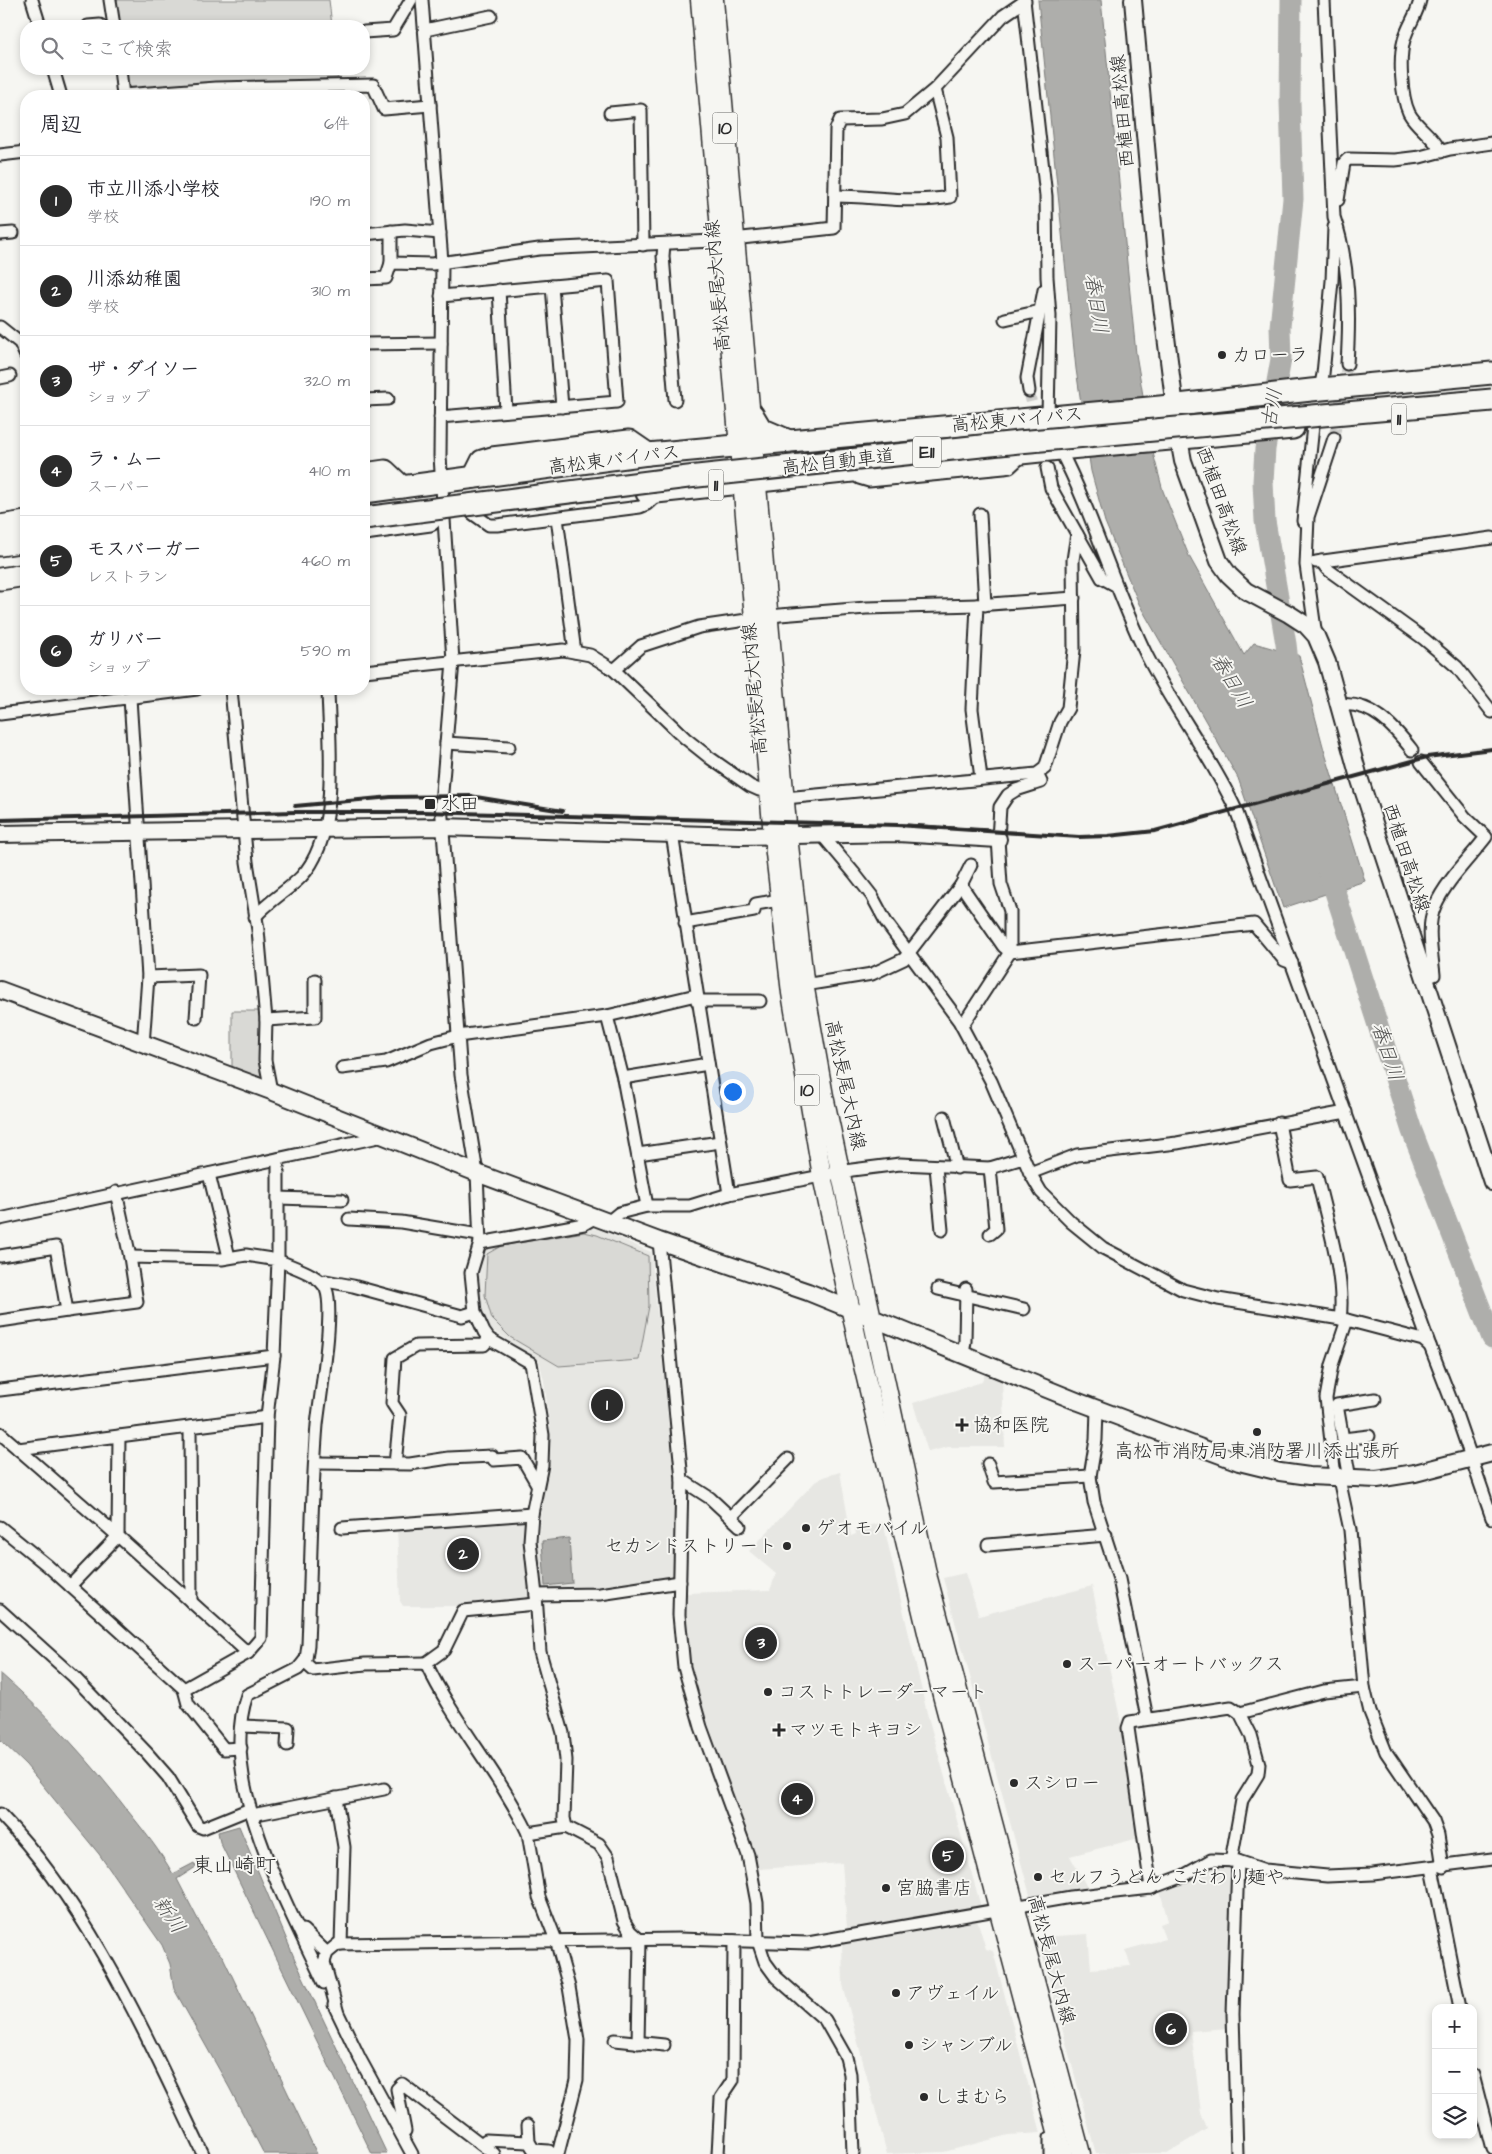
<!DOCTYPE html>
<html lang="ja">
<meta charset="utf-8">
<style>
body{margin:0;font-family:"Architects Daughter","Klee One",sans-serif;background:#f2f2f3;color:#2b2b33}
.controls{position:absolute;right:15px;bottom:15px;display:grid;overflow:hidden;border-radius:10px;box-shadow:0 2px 8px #0003}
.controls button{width:45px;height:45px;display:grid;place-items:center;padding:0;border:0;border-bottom:1px solid #e1e1e2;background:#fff;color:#2b2b33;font:25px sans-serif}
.you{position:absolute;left:732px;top:1091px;width:18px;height:18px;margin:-12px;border:4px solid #fff;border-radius:50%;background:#1a73e8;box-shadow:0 0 0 8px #1a73e833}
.badge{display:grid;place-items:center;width:32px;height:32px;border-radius:50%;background:#2b2b2b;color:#fff;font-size:16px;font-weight:700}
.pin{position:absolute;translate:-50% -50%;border:2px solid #fff;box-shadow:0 1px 5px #0006}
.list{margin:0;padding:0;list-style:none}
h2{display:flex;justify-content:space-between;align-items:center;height:65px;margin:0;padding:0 20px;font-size:21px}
h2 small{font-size:16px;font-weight:400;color:#7c7c81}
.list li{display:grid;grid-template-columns:32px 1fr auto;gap:15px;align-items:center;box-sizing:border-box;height:90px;padding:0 20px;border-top:1px solid #e1e1e2}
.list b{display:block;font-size:19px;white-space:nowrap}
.list p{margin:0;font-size:16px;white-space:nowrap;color:#7c7c81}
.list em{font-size:16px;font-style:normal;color:#7c7c81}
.icon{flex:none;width:28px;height:28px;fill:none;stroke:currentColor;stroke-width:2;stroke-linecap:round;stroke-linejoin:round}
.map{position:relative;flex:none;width:1492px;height:2154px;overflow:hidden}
.search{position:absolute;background:#fff;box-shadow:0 2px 8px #0003;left:20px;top:20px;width:350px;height:55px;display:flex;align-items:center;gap:12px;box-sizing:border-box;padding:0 18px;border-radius:20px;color:#7c7c81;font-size:19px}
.panel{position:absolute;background:#fff;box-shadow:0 2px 8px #0003;left:20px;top:90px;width:350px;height:605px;border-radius:20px}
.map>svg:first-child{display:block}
</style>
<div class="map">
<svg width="1492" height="2154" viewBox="0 0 1492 2154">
<rect width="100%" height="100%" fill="#f6f6f2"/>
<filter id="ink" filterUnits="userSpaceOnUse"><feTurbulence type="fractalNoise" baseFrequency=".02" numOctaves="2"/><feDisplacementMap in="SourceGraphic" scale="10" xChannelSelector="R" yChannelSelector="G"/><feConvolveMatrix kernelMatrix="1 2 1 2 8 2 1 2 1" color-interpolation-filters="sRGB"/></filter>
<g filter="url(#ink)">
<!-- built -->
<g fill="#e7e7e3">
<path d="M585 1228 598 1229 651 1252 677 1503 674 1505V1529L678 1530 676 1579 599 1590H541L538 1548 542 1496 550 1468V1429L544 1381 539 1360 492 1330 485 1321 480 1303 479 1277 485 1252 491 1244Z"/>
<path d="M985 1374 1002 1380 1005 1447H948L928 1452 913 1403 982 1382Z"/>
<path d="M840 1472 851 1536 856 1534 855 1529 883 1522 927 1713 981 1907 847 1928 842 1863 759 1869 697 1691 689 1652 686 1593 770 1590 776 1574 749 1551 815 1482 823 1477Z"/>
<path d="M529 1519 531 1599 461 1606H403L400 1601 397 1527Z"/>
<path d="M965 1573 979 1616 1092 1586 1121 1723 1139 1838 1070 1856 1088 1889 1031 1899 943 1578Z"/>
<path d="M1216 1864 1231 1865 1233 1867 1228 2028 1191 2031 1201 2113 1207 2129 1167 2153 1096 2154 1041 1950 1040 1937 1088 1934 1091 1969 1131 1966 1125 1950 1165 1939 1160 1924 1168 1921 1160 1891 1179 1886Z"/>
<path d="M977 1919 986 1949 993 1951 1041 2133 1008 2135 944 2152 887 2154 843 1985 842 1942Z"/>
</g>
<!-- green -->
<g fill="#d9d9d5" stroke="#828280">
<path d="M107 0H329L332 26H110Z"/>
<path d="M118 69H337L338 78 123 92Z"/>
<path d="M232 1011H262L266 1082 232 1070Z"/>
<path d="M584 1232 597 1235 648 1256 649 1306 639 1360 559 1366 510 1337 492 1319 485 1295 487 1254 501 1246Z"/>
</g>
<!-- water -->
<g fill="#aeaeab" stroke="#7a7a78">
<path d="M1038 0H1101L1136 354 1152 449 1163 491 1189 556 1244 655 1254 643 1299 656 1324 750 1365 881 1283 908 1238 778 1139 604 1105 522 1091 471 1076 369Z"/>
<path d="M569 1538 572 1583 545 1586 542 1541Z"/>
<path d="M0 1673C47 1714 90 1761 128 1811 144 1831 160 1851 173 1874L194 1863 196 1867 177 1879 210 1943 223 1957 317 2154H264L229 2087 174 1989 170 1964 162 1945 99 1854 26 1765 0 1740Z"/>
<path d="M239 1826 296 1962 387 2154H372L220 1842 218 1832Z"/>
</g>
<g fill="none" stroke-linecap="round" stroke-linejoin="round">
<!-- river -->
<g stroke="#aeaeab" stroke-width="21">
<path d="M1290 680 1286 644 1265 521 1263 482 1265 449 1281 359 1280 327 1293 199 1290 102 1291 0"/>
<path d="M1326 864 1412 1131 1492 1338"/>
</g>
<!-- street-tunnel -->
<g stroke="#cdcdca" stroke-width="11" stroke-dasharray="11 5.5" stroke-linecap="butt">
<path d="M1029 391 1041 445"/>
<path d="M1334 438 1347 364"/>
</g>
<!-- street casing -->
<g stroke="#2b2b2b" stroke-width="15">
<g id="street">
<path d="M32 0 40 26"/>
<path d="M110 0 114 26"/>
<path d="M422 0 442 262 440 456 453 661 441 804 461 1075 477 1173 480 1243 471 1273 475 1312 484 1332 489 1339 531 1363 543 1435 542 1465 532 1514 530 1541 536 1595"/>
<path d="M1024 0 1046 196 1047 277 1050 316 1048 417"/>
<path d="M1324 0 1334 217C1350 264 1350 316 1347 364"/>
<path d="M1420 0C1417 15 1408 25 1404 40 1399 58 1401 96 1409 113 1417 128 1434 136 1441 152"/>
<path d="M88 26 100 25"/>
<path d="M425 30 491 16"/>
<path d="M364 32 393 30 411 0"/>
<path d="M53 69 61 96"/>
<path d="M120 69 123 96"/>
<path d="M123 95 216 88 373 85 384 109 430 105"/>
<path d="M610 113 641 110 643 245"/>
<path d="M0 155 26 152"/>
<path d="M835 196C873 196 912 204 950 197L947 137 935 89"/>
<path d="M1338 200 1344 163 1348 159 1395 160 1420 157 1450 149 1492 143"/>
<path d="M0 234 13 233"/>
<path d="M364 234 405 230 440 233"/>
<path d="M664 244 663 256 675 400"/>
<path d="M391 263V231"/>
<path d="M364 279 386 278 391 263 432 264 539 249 714 241 834 228 836 129 840 120 882 119 905 114 935 89 1003 16 1025 1"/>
<path d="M552 286 562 407"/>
<path d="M499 290 506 411"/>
<path d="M1005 319 1040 311"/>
<path d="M0 327 20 343 26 356"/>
<path d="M364 344 441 343"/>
<path d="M0 378 10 376"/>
<path d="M1320 389 1323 374 1332 281 1334 227"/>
<path d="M1029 391 1027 378 1044 290"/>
<path d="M364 400 388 399"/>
<path d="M440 417 617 402 608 281 441 296"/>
<path d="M1060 450C1094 516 1114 589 1147 656 1174 709 1211 756 1236 810L1430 1346 1453 1405 1492 1518"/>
<path d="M1047 468 1051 488 1102 578 1115 585"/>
<path d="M854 471 859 478 869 481 1004 468 1010 467 1023 455"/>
<path d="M472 513 489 525H497L640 507 647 504 658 494"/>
<path d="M980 514 985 605"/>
<path d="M557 518 575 652"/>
<path d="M1303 521 1313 426"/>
<path d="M1321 561 1327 569 1424 639 1457 667 1492 712"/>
<path d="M1316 562 1492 538"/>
<path d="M1316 636 1306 565 1308 517 1334 438"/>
<path d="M614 670 641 646 699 627 780 615 866 608 977 605"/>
<path d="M364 671 563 650 590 655 614 670 685 738 710 758 750 786 759 790 770 791"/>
<path d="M231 689 247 862 258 930 266 1020 265 1060 271 1091"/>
<path d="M130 698 148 977 143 1045"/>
<path d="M1339 705C1372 701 1394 727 1412 750"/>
<path d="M0 714 197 689"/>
<path d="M446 743 509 747"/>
<path d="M1421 762 1465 817 1486 837C1470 858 1446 881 1435 906 1426 926 1432 953 1434 975L1424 979"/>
<path d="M981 778 972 709 977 605 1074 598"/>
<path d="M785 798 1037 774 1045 768 1060 722 1068 708 1074 650 1073 560 1077 534"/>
<path d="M672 834 729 1194"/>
<path d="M822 835 854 873 872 896 886 922 959 1021 991 1081 1030 1173 1041 1192 1071 1222 1103 1248 1183 1290 1218 1299 1347 1320 1423 1340 1430 1346"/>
<path d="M961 885 1003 946 1010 952 1254 924 1284 960 1292 963"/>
<path d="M255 917C269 901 287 891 301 877 341 835 329 743 328 689"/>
<path d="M685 923 754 911 756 904 779 900"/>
<path d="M148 977 199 975 196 1018"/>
<path d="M804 985 872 974 904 959 961 885 971 865"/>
<path d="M697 1001H760"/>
<path d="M607 1016 623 1078 647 1206"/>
<path d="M266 1020 315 1017V980"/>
<path d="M962 1026 1010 952V911L1001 884 998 839 1000 807 1008 795 1016 790 1041 782 1037 774"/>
<path d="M342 1068 386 1062 431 1043 458 1036 607 1016 696 995"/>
<path d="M623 1078 708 1064"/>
<path d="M944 1117 957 1168"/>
<path d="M1279 1123 1290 1180 1317 1177C1326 1218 1346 1278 1340 1319"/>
<path d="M638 1154 720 1142"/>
<path d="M278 1159V1260C291 1267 320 1274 326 1289 335 1311 320 1396 317 1425 311 1498 311 1571 308 1645L306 1659 298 1669 247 1695C217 1780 289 1907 324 1983"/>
<path d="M936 1167 942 1230"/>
<path d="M990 1168 996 1229 990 1234"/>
<path d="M1030 1173 1077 1155 1177 1143 1346 1112"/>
<path d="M209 1174 229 1257"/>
<path d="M116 1192 130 1257"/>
<path d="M278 1198 342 1200"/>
<path d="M0 1219 383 1136"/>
<path d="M349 1219 401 1222 479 1235"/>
<path d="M608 1222 619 1213 647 1206H690L729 1194 852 1170 900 1164 990 1168 1023 1158"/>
<path d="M659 1241 682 1480 679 1615 684 1667 701 1727 748 1855 757 1903 758 1941 765 1962 776 1977 825 2020 846 2057 850 2074 853 2154"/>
<path d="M480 1243 584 1224 596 1217"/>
<path d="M0 1256 56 1247 67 1311 0 1321"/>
<path d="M322 1283 326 1281 353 1286 462 1316 475 1312"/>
<path d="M938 1289 1024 1309"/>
<path d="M1347 1320 1332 1365 1326 1398 1334 1468 1339 1479 1350 1530 1364 1687 1370 1712 1386 1752 1433 1821 1438 1835 1443 1867"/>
<path d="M963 1355 965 1341 966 1289"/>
<path d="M0 1390 274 1356"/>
<path d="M1097 1409 1096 1440 1090 1476 1094 1502 1119 1579 1147 1718"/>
<path d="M190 1427 191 1602"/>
<path d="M0 1433 118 1536 70 1586"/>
<path d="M119 1436 118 1536 248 1653"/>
<path d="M1343 1439 1369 1436"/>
<path d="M18 1449 267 1417"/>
<path d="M316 1463 410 1464 449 1458 492 1456 494 1460 522 1458 537 1484"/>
<path d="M395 1464 400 1415 392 1403 395 1358 416 1346 484 1345 489 1339"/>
<path d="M988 1464 994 1482 1090 1476"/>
<path d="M1350 1479 1337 1405 1375 1399"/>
<path d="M682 1480 710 1498 740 1526"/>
<path d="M731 1517 788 1459"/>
<path d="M0 1527 48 1566 184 1689 248 1653 261 1638 267 1417 274 1356 278 1260 246 1255 222 1259 130 1257 137 1302 67 1311"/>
<path d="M342 1528 532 1514"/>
<path d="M988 1545 1106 1535"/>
<path d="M0 1610 74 1677 147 1753 168 1777 198 1826 203 1828 250 1809"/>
<path d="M304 1662 313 1670 365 1664 426 1663C454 1723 499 1773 528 1833L566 1827"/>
<path d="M426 1663 444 1650 463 1611 536 1604"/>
<path d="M184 1689 188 1704 224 1749 241 1748"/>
<path d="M242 1726 288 1728 287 1745"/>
<path d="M336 1798 344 1847 341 1944"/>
<path d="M0 1814C92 1909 146 2036 203 2154"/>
<path d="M252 1815 384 1789"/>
<path d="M528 1833 539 1897 556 1940 569 1987 578 2040 577 2080 558 2154"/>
<path d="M1231 1861 1242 1800 1258 1774 1259 1764 1251 1735 1240 1713"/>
<path d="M1432 1868 1460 2008"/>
<path d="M1151 1888 1128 1728 1130 1722 1231 1707 1240 1713 1324 1691 1364 1687"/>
<path d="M303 1930 327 1953"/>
<path d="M334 2005 360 2059 412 2154"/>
<path d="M337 2010 324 1962 327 1953 338 1944 678 1939 808 1943 1071 1897 1151 1888 1183 1876 1211 1860 1238 1861 1265 1870 1327 1876 1373 1874 1492 1859"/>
<path d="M615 2040 664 2045"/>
<path d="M638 2043 640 1940 630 1931 624 1921 608 1857 599 1844 566 1827 564 1818 566 1760 563 1733 540 1652 536 1595 600 1594 680 1582"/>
<path d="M1473 2075 1492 2149"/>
<path d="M528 2125 529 2142 534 2150 549 2151 552 2154"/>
<path d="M405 2131 397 2089 402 2084 494 2154"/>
<path d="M481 2144 486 2140 529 2142"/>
<path d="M718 2154 721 2098 733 2080 734 1941"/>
<path d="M1050 2154V2138L1058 2135"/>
<path d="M1237 2154 1233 2014 1238 1861"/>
</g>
</g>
<!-- secondary casing -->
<g stroke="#2b2b2b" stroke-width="20">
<g id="secondary">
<path d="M1133 0 1156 258 1179 439 1183 461 1219 561 1229 575 1246 591 1289 614 1306 625 1316 636 1327 662 1358 774 1389 869 1492 1182"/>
<path d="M0 834 442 827 740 836 898 833 998 839"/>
<path d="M0 990 271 1091 477 1173 659 1241 808 1292 1079 1402 1239 1462 1280 1472 1309 1476 1377 1479 1415 1473 1492 1453"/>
</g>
</g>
<!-- primary casing -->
<g stroke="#2b2b2b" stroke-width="21">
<g id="primary">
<path d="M700 0 773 836 791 993 822 1176 860 1353 942 1695 1063 2154"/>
<path d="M714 0 788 836 805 989 824 1096 928 1578 1081 2154"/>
</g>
</g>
<!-- highway casing -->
<g stroke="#2b2b2b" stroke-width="25">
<g id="highway">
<path d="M752 414 761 429 789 441"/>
<path d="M364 474 385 471 402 487"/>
<path d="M474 477 482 461 492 458 629 441 648 454"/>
<path d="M364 492 648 454 1160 407 1311 390 1492 373"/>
<path d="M647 493 1069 448 1293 428"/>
<path d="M0 526 26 522"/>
<path d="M364 529 430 520"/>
<path d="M0 545 26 541"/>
<path d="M0 579 26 575"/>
</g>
</g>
<!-- street -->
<use href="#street" stroke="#f6f6f2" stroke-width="11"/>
<!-- secondary -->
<use href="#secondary" stroke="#f6f6f2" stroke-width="16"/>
<!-- primary -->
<use href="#primary" stroke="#f6f6f2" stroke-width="18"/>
<!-- highway -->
<use href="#highway" stroke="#f6f6f2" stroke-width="21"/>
<!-- rail -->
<g stroke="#2b2b2b" stroke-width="4">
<path d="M295 806 391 797 470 796 563 811"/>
<path d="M0 820 295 812H423L897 825 1079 837 1108 836 1155 831 1427 757 1492 749"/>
</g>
<!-- highway-bridge casing -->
<g stroke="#2b2b2b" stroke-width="25" stroke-linecap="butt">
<path id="highway-bridge" d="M364 518 688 477 1019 442 1492 400"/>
</g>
<!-- highway-bridge -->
<use href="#highway-bridge" stroke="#f6f6f2" stroke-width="21"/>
</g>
</g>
<!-- markers -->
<g fill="#2b2b2b" stroke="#f6f6f2" stroke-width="2">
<circle cx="1222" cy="355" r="5"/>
<rect x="424" y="798" width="12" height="12" rx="2.5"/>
<path d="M959.5 1417.5h5v5h5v5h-5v5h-5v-5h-5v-5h5z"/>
<circle cx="1257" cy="1432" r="5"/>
<circle cx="806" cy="1528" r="5"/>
<circle cx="787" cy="1546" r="5"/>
<circle cx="1067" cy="1664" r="5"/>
<circle cx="768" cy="1692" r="5"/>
<path d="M776.5 1722.5h5v5h5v5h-5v5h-5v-5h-5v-5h5z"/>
<circle cx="1014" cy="1783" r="5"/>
<circle cx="1038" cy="1877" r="5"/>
<circle cx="886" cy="1888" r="5"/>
<circle cx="896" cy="1993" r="5"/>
<circle cx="909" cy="2045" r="5"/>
<circle cx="924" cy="2097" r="5"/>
</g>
<g text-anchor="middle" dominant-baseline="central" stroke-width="4" stroke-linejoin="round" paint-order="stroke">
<!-- shield labels -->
<g fill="#f6f6f2" stroke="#686867" stroke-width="1">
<rect x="712.5" y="112.5" width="25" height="31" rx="4"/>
<rect x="1391.5" y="403.5" width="15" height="31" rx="4"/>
<rect x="913" y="436.5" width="28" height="31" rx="4"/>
<rect x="708.5" y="469.5" width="15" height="31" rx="4"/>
<rect x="794.5" y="1074.5" width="25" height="31" rx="4"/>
</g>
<g font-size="18" font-weight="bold" fill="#2b2b2b">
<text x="725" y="128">10</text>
<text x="1399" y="419">11</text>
<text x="927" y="452">E11</text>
<text x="716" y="485">11</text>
<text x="807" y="1090">10</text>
</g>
<!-- street labels -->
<g font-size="19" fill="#2b2b2b" stroke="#f6f6f2">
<text transform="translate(1123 111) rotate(-95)">西植田高松線</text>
<text transform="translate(718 286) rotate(-95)">高松長尾大内線</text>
<text transform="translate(1017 420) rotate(-5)">高松東バイパス</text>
<text transform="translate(614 460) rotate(-7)">高松東バイパス</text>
<text transform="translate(838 462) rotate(-6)">高松自動車道</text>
<text transform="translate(1221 501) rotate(70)">西植田高松線</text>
<text transform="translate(755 689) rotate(-95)">高松長尾大内線</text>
<text transform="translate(1406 858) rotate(72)">西植田高松線</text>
<text transform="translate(845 1085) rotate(78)">高松長尾大内線</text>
<text transform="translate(1051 1960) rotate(75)">高松長尾大内線</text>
</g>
<!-- poi labels -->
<g font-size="19" fill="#2b2b2b" stroke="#f6f6f2" text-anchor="start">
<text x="1232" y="355">カローラ</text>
<text x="441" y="804">水田</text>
<text x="973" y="1425">協和医院</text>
<text x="1257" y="1451" text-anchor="middle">高松市消防局東消防署川添出張所</text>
<text x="816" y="1528">ゲオモバイル</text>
<text x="777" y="1546" text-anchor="end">セカンドストリート</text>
<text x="1077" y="1664">スーパーオートバックス</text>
<text x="778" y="1692">コストトレーダーマート</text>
<text x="789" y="1730">マツモトキヨシ</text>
<text x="1024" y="1783">スシロー</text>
<text x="1048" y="1877">セルフうどん こだわり麺や</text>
<text x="896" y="1888">宮脇書店</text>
<text x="906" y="1993">アヴェイル</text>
<text x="919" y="2045">シャンブル</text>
<text x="934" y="2097">しまむら</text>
</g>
<!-- water labels -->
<g font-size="20" font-style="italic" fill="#525251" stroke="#f6f6f2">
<text transform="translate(1096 304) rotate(81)">春日川</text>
<text transform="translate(1272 408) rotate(-80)">古川</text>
<text transform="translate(1231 681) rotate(59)">春日川</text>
<text transform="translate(1387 1052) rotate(72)">春日川</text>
<text transform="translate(169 1915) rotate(56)">新川</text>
</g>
<!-- quarter labels -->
<g font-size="21" fill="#2b2b2b" stroke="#f6f6f2">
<text x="234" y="1865">東山崎町</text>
</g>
</g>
</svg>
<div class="controls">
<button>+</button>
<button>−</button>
<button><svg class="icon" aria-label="layers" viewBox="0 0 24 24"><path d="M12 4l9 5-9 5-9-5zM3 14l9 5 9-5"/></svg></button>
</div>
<div class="you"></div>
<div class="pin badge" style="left:607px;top:1405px">1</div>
<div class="pin badge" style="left:463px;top:1554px">2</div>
<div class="pin badge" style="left:761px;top:1643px">3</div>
<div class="pin badge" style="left:797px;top:1799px">4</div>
<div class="pin badge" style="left:948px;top:1856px">5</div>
<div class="pin badge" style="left:1171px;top:2029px">6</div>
<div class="search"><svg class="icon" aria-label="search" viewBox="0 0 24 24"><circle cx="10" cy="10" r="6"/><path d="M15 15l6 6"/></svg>ここで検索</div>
<section class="panel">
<h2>周辺<small>6件</small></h2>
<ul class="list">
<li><span class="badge">1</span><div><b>市立川添小学校</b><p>学校</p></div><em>190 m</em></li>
<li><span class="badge">2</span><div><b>川添幼稚園</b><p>学校</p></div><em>310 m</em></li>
<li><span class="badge">3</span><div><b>ザ・ダイソー</b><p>ショップ</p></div><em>320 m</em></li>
<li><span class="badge">4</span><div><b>ラ・ムー</b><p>スーパー</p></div><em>410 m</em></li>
<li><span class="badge">5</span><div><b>モスバーガー</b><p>レストラン</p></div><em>460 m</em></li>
<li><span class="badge">6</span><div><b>ガリバー</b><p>ショップ</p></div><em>590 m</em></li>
</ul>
</section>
</div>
